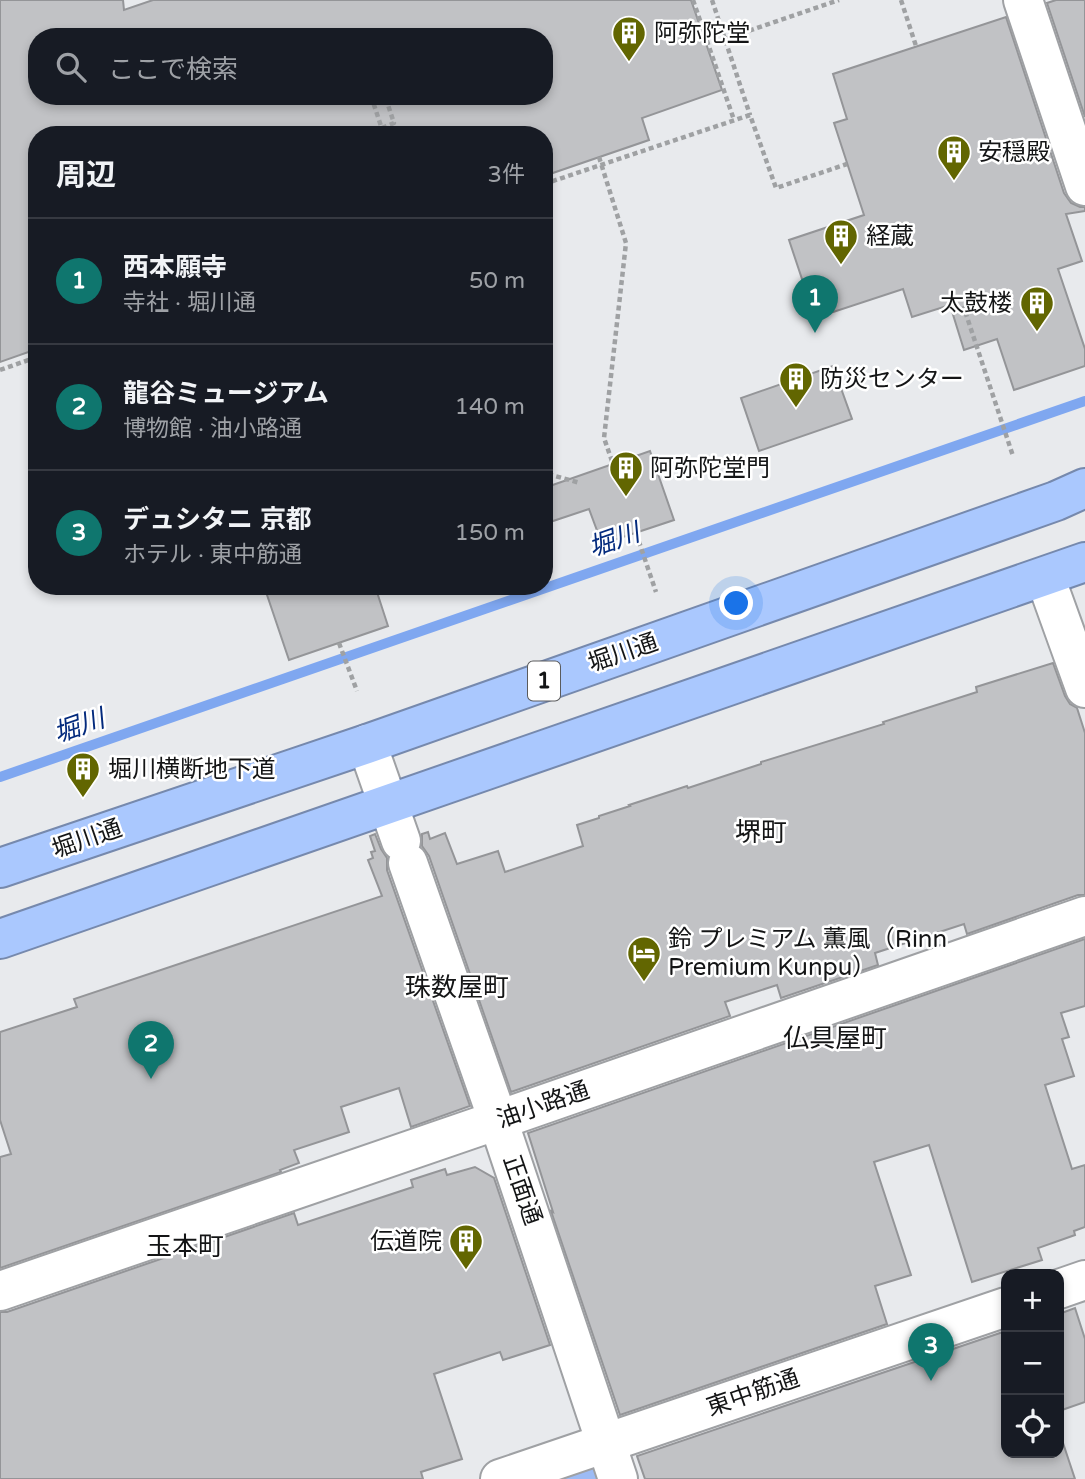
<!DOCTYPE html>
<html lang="ja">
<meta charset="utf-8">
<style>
body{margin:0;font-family:"Varela Round","Noto Sans JP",sans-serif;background:#20242c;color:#f1f3f6}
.controls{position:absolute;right:21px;bottom:21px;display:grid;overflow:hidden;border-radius:14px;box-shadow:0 4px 10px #0003}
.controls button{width:63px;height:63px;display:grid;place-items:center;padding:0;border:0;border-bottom:2px solid #363941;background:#171b24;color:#f1f3f6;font:35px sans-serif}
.you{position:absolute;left:737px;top:604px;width:24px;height:24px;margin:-18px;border:5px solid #fff;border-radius:50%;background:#1a73e8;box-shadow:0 0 0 10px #1a73e833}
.badge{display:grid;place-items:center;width:46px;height:46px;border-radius:50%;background:#0f766e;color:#fff;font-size:23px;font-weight:700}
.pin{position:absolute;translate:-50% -58px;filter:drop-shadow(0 2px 4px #0008)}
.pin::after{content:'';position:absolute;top:37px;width:24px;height:21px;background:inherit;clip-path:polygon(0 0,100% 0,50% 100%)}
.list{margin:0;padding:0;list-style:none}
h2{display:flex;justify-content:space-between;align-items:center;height:91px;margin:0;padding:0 28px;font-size:30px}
h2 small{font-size:23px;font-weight:400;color:#9ea1a6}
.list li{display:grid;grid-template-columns:46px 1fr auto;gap:21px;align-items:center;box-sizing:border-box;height:126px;padding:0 28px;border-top:2px solid #363941}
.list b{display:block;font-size:26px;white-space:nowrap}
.list p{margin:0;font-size:23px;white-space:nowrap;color:#9ea1a6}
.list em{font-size:23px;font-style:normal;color:#9ea1a6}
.icon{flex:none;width:38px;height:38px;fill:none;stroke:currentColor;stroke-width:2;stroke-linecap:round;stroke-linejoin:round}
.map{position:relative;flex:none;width:1085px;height:1479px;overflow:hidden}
.search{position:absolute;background:#171b24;box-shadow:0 4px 10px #0003;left:28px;top:28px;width:525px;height:77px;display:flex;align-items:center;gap:18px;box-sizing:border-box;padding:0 24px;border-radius:28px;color:#9ea1a6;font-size:26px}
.panel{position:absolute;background:#171b24;box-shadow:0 4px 10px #0003;left:28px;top:126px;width:525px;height:469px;border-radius:28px}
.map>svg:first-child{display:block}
</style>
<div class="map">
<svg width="1085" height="1479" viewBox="0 0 1085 1479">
<rect width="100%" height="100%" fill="#e8eaed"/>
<!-- green -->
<path fill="#9dbbf4" d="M596 1462 601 1479H543Z"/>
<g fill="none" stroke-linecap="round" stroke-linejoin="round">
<!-- stream -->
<path stroke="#7fa7f0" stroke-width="10" d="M0 777 1085 401"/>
</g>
<!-- building -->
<g fill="#c1c2c5" stroke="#949598" stroke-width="2" fill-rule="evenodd">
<path d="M0 0H123L124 10 153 0H691L722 90 642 118 649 140 544 176V135H37V349L0 362ZM37 37H544V96H37Z"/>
<path d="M1056 0H1085V117L1047 3Z"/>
<path d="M1006 17 1064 193 1071 203 1080 207H1085V211L1066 214 1082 261 1058 269 1085 349V366L1014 390 997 339 964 350 950 305 912 317 903 289 815 318 789 240 864 215 834 123 847 119 833 74Z"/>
<path d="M833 366 852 419 759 451 741 398Z"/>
<path d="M650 451 674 520 602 544 589 509 544 524V488Z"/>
<path d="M264 586H375L388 626 289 660Z"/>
<path d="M1053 663 1065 696 1070 704 1077 708 1085 733V895H1078L967 934 964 924 875 953 878 965 781 998 777 985 725 1002 730 1016 511 1092 429 856 422 846V834L428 832 430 839 445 833 457 864 498 851 505 872 583 846 577 825 599 818V816L630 806 629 805 687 786 688 788 761 764V762L884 724 883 722 977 692 976 687Z"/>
<path d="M375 834 381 849 387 858V870L470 1106 411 1127 399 1088 341 1107 349 1132 294 1150 299 1163 280 1170 281 1172 0 1268V1157L11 1154 0 1120V1032L77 1007 74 999 382 896 368 860 373 858 371 852 375 851 370 836Z"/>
<path d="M1085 939V1006L1061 1013 1069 1037 1062 1039 1074 1076 1045 1085 1072 1169 1085 1165V1227L1074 1231 1075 1235 1038 1248 1042 1260 972 1282 929 1145 874 1162 911 1275 875 1286 887 1324 620 1415 551 1211 553 1212 528 1133Z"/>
<path d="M475 1167 494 1178 550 1345 503 1360 500 1352 434 1374 462 1459 421 1472 423 1479H0V1312H7L294 1213 298 1225 413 1187 411 1180 445 1169 447 1175Z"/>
<path d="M1075 1308 1085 1339V1402L1059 1411V1314Z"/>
<path d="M1006 1331V1453H1059V1431L1075 1479H645L637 1456Z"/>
</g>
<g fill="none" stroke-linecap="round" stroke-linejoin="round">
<!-- minor casing -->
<g stroke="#9fa1a4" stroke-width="42">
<g id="minor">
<path d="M1023 0 1085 186"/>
<path d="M1045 577 1085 688"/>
<path d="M367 744 401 841"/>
<path d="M408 863 498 1120 618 1479"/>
<path d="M1059 1289 1085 1280"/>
<path d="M0 1291 498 1120 1085 916"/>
<path d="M500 1479 1006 1307"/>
</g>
</g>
<!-- highway casing -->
<g stroke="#7689ad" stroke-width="42">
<g id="highway">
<path d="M0 868 367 744 1056 501 1085 488"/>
<path d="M0 939 1085 562"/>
</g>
</g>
<!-- path -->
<g stroke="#9fa1a3" stroke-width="4.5" stroke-dasharray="5 3.5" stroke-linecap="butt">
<path d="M693 0 734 120"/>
<path d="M712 0 750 115"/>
<path d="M901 0 916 46"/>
<path d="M725 39 839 0"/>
<path d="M371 96 384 135"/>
<path d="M382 128 394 123 385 96"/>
<path d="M599 157 626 243 604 438 613 464"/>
<path d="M544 184 750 115 776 188 847 164"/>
<path d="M982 294 985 301 964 308 1013 456"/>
<path d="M0 370 37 357"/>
<path d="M548 474 580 483"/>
<path d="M636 533 656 592"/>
<path d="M339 643 357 691"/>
</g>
<!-- minor -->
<use href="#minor" stroke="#fff" stroke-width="38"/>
<!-- highway -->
<use href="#highway" stroke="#aac8fe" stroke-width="38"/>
</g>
<!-- icons -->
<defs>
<g id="building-pin" transform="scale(1.75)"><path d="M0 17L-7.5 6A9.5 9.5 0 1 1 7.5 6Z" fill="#626601" stroke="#fff"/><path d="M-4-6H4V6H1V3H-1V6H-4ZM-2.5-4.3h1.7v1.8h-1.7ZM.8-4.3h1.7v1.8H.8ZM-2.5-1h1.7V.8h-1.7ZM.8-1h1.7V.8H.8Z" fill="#fff"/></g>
<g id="hotel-pin" transform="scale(1.75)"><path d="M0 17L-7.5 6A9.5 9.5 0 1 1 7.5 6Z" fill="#626601" stroke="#fff"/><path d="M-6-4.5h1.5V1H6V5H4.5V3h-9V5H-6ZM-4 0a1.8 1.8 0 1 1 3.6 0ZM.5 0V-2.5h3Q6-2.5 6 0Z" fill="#fff"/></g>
</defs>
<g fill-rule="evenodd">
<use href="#building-pin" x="629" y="33"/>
<use href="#building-pin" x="954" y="152"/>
<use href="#building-pin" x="841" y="236"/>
<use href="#building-pin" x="1037" y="303"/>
<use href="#building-pin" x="796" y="379"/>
<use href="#building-pin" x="626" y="468"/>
<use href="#building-pin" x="83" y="769"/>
<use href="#hotel-pin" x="644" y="953"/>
<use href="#building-pin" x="466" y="1241"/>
</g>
<g text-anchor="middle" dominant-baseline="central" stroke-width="5" stroke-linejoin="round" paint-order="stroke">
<!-- shield labels -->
<rect fill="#fff" stroke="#5a5b5c" stroke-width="2" x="528" y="661.5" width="32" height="39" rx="5"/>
<g font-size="23" font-weight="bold" fill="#141516">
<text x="544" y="681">1</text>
</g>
<!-- poi labels -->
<g font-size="24" fill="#141516" stroke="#fff" text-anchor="start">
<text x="654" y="33">阿弥陀堂</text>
<text x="978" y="152">安穏殿</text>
<text x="866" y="236">経蔵</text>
<text x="1012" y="303" text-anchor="end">太鼓楼</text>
<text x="820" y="379">防災センター</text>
<text x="650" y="468">阿弥陀堂門</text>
<text x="108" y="769">堀川横断地下道</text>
<text x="668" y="939">鈴 プレミアム 薫風（Rinn<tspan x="668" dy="28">Premium Kunpu）</tspan></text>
<text x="442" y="1241" text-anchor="end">伝道院</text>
</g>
<!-- street labels -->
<g font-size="24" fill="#141516" stroke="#fff">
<text transform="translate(623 653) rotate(-19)">堀川通</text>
<text transform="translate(87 839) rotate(-19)">堀川通</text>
<text transform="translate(543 1105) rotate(-19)">油小路通</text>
<text transform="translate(522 1190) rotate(71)">正面通</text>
<text transform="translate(753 1393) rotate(-19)">東中筋通</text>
</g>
<!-- water labels -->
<g font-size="26" font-style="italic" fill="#032a7d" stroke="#fff">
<text transform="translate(614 540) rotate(-19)">堀川</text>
<text transform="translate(79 726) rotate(-19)">堀川</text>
</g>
<!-- neighbourhood labels -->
<g font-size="26" fill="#141516" stroke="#fff">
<text x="761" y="832">堺町</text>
<text x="457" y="987">珠数屋町</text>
<text x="835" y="1038">仏具屋町</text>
<text x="185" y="1246">玉本町</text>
</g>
</g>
</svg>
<div class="controls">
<button>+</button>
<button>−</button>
<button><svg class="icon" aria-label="locate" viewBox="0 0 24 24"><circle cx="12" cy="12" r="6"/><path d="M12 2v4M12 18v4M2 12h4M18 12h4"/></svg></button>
</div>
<div class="you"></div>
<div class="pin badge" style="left:815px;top:333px">1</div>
<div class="pin badge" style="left:151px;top:1079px">2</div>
<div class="pin badge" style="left:931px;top:1381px">3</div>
<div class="search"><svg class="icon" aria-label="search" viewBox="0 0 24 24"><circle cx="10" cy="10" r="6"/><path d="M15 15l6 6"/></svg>ここで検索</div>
<section class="panel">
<h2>周辺<small>3件</small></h2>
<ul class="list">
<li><span class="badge">1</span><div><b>西本願寺</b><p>寺社 · 堀川通</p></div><em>50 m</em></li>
<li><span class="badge">2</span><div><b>龍谷ミュージアム</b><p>博物館 · 油小路通</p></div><em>140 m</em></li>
<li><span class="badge">3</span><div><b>デュシタニ 京都</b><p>ホテル · 東中筋通</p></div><em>150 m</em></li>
</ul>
</section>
</div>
